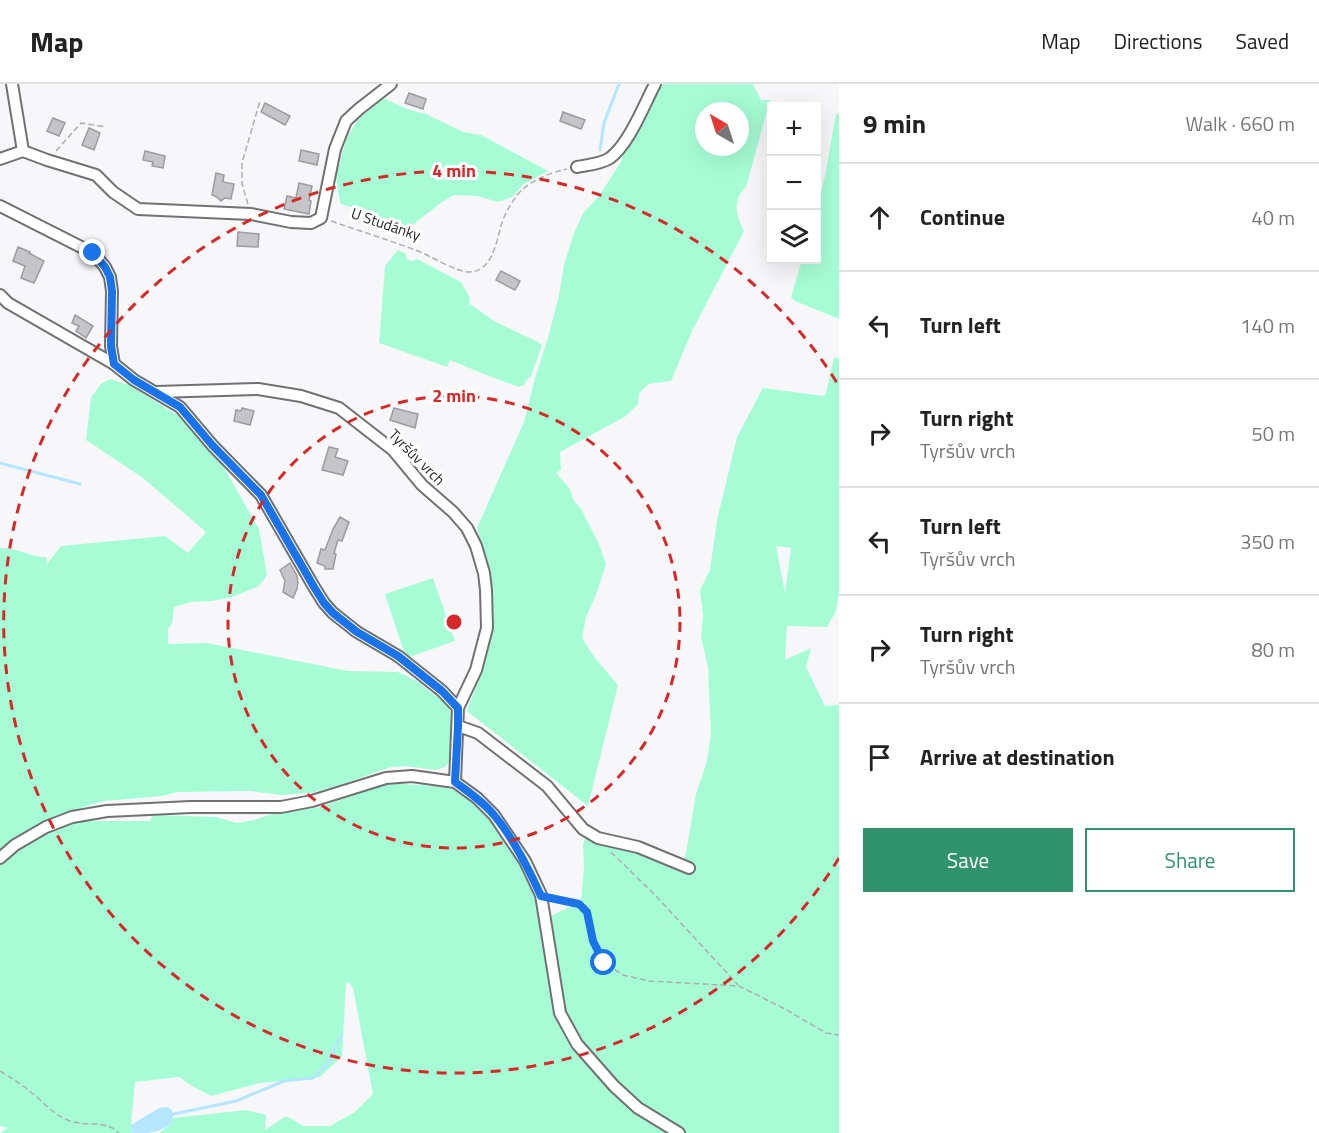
<!DOCTYPE html>
<meta charset="utf-8">
<style>
body{margin:0;font-family:"Titillium Web",sans-serif;background:#f6f6f6;color:#222}
.controls{position:absolute;right:18px;top:18px;display:grid;overflow:hidden;border-radius:0px;box-shadow:0 6px 24px #0002}
.controls button{width:54px;height:54px;display:grid;place-items:center;padding:0;border:0;border-bottom:2px solid #e0e0e0;background:#fff;color:#222;font:30px sans-serif}
.compass{position:absolute;left:695px;top:18px;width:54px;height:54px;border-radius:50%;background:#fff;box-shadow:0 6px 24px #0002;rotate:321deg}
.stop{position:absolute;width:18px;height:18px;margin:-14px;border:4px solid #1a73e8;border-radius:50%;background:#fff}
.stop.end{background:#1a73e8;border-color:#fff;box-shadow:0 2px 6px #0008}
.list{margin:0;padding:0;list-style:none}
h2{display:flex;justify-content:space-between;align-items:center;height:78px;margin:0;padding:0 24px;font-size:26px}
h2 small{font-size:20px;font-weight:400;color:#767676}
.list li{display:grid;grid-template-columns:39px 1fr auto;gap:18px;align-items:center;box-sizing:border-box;height:108px;padding:0 24px;border-top:2px solid #e0e0e0}
.list b{display:block;font-size:22px;white-space:nowrap}
.list p{margin:0;font-size:20px;white-space:nowrap;color:#767676}
.list em{font-size:20px;font-style:normal;color:#767676}
.actions{display:flex;gap:12px;padding:18px 24px}
.actions a{flex:1;padding:14px 0;border:2px solid #30936e;border-radius:0px;text-align:center;font-size:21px;color:#30936e}
.actions .main{background:#30936e;color:#fff}
.icon{flex:none;width:33px;height:33px;fill:none;stroke:currentColor;stroke-width:2;stroke-linecap:round;stroke-linejoin:round}
.map{position:relative;flex:none;width:839px;height:1049px;overflow:hidden}
header{display:flex;align-items:center;gap:36px;box-sizing:border-box;height:84px;padding:0 30px;background:#fff;border-bottom:2px solid #e0e0e0}
header strong{font-size:28px}
nav{display:flex;gap:33px;margin-inline-start:auto;font-size:21px}
main{display:flex}
aside{flex:1;background:#fff}
.map>svg:first-child{display:block}
</style>
<header>
<strong>Map</strong>
<nav><a>Map</a><a>Directions</a><a>Saved</a></nav>
</header>
<main>
<div class="map">
<svg width="839" height="1049" viewBox="0 0 839 1049">
<rect width="100%" height="100%" fill="#f7f7fa"/>
<!-- green -->
<g fill="#a6fdd5" fill-rule="evenodd">
<path d="M663 0H753L761 16H770L746 103C732 116 736 132 744 147L692 247 671 297 648 300 639 310 638 320 626 332 560 368 561 386 556 389 570 405 574 417 581 425 598 458 606 480 596 511 586 533 582 554 595 574 618 601 588 722 467 627 477 600 489 562 493 530 488 488 477 444 524 338 535 294 548 254 559 211 564 181 574 149 583 129 599 112 621 78 623 70ZM704 27H740V63H704Z"/>
<path d="M383 14 407 25 426 30 463 48 481 51 548 87 524 100 512 113 498 118 477 112 454 111 442 118 411 142C399 141 389 140 378 135 373 132 369 126 363 124 355 120 351 126 340 119L336 93 346 55 357 37 375 19Z"/>
<path d="M839 29V235L795 217 791 213 802 176H816L817 123 825 92 836 30Z"/>
<path d="M398 166 406 170 407 175 413 177 417 175 461 198 470 214 468 225 470 220 494 237 538 258 542 261 531 292 527 296 524 301 519 303 486 291 450 276 447 283 379 259 385 182Z"/>
<path d="M834 273 839 275V508L836 527 827 543 787 542 785 576 811 564 806 583 825 622 839 621V1049H159L173 1038V1034L246 1026 266 1031 265 1046 286 1032 304 1042H330L355 1028 373 1010 353 904 349 898 346 900 342 972 320 993 260 999 211 1012 192 1002 179 993 135 998 131 1041V1046L133 1049H0L8 1044 0 1042V779L26 759 45 748 74 737H150L153 731 216 733 237 739 254 736 288 725 317 724 389 699 436 702 447 704 457 707 467 713 483 726 498 743 526 787 535 806 541 837 581 817 584 783 583 760 586 752C603 763 622 763 641 769 654 774 668 780 681 786L686 769 696 710 707 677 711 649 708 583 701 553 703 531 700 506 710 486 717 436 737 353 763 304 824 312 826 309ZM776 462 791 464 785 509Z"/>
<path d="M110 295 129 301 182 334 223 382 259 445 267 491 259 502 232 513 213 517 191 518 174 523 172 540 168 544V560L207 559 348 587 398 588 417 597 434 611 441 614 446 619 451 629 452 647 450 677 445 683 436 686 405 682 391 683 337 702 310 709 280 711 251 707 177 708 163 712 104 717 57 731 20 750 0 768V464C17 463 30 473 46 473L47 480 61 462 165 452 188 469 206 448 143 394 86 356 91 313 101 300Z"/>
<path d="M433 494 455 557 406 574 385 510Z"/>
</g>
<!-- water -->
<path fill="#b4e7ff" d="M167 1023 172 1026 173 1038C157 1049 154 1049 133 1049L131 1046V1041L159 1024Z"/>
<g fill="none" stroke-linecap="round" stroke-linejoin="round">
<!-- stream -->
<g stroke="#b4e7ff" stroke-width="3">
<path d="M600 66 604 39 619 0"/>
<path d="M0 379 80 400"/>
<path d="M169 1033 174 1030 236 1017 284 997 313 994 326 981 342 951"/>
</g>
</g>
<!-- building -->
<g fill="#c5c5c9" stroke="#9c9c9f" stroke-width="1.5">
<path d="M409 9 426 15 423 25 405 19Z"/>
<path d="M265 19 290 32 285 41 261 28Z"/>
<path d="M563 28 585 36 581 45 560 37Z"/>
<path d="M53 34 65 39 59 52 47 47Z"/>
<path d="M89 44 100 49 94 66 82 61Z"/>
<path d="M301 66 319 70 317 81 299 77Z"/>
<path d="M145 67 165 72 163 84 152 82 153 78 143 76Z"/>
<path d="M216 89 224 91 223 98 234 100 231 115 225 114 221 117 217 113 212 111Z"/>
<path d="M299 99 312 102 309 116 311 117 309 130 284 125 287 112 296 114Z"/>
<path d="M238 148 259 150 258 163 237 162Z"/>
<path d="M18 163 30 168 29 169 44 177 34 199 21 194 25 182 13 177Z"/>
<path d="M501 187 520 197 515 206 496 196Z"/>
<path d="M75 231 93 242 86 254 76 247 79 242 72 239Z"/>
<path d="M242 324 254 327 250 341 234 337 236 326 241 327Z"/>
<path d="M394 324 418 330 415 344 390 336Z"/>
<path d="M329 363 338 365 335 373 348 377 343 391 322 386Z"/>
<path d="M340 433 349 438 342 457 338 456 334 469 336 470 333 485H325V482L317 479 321 465 325 466 333 445Z"/>
<path d="M290 479 297 492 298 499 297 505 293 514 283 508 285 497 280 486Z"/>
</g>
<g fill="none" stroke-linecap="round" stroke-linejoin="round">
<!-- street casing -->
<g stroke="#717174" stroke-width="14">
<g id="street">
<path d="M12 0 23 67"/>
<path d="M23 67 47 76 96 91 113 108 138 125 251 130 291 138 311 139 321 134 335 65 346 37 359 25 391 0"/>
<path d="M0 75 23 67"/>
<path d="M577 83C588 81 601 80 610 74 629 60 644 21 655 0"/>
<path d="M0 122 93 169 105 183 110 193 112 207 111 262 114 280 134 296 180 323 213 362 261 411 314 503 324 519 333 529 357 548 398 572 442 607 458 624"/>
<path d="M0 211 8 219 114 280"/>
<path d="M157 308 258 305 301 312 339 324 393 366 422 401 453 428 467 444 476 462 484 489 486 506 487 544 476 586 458 624 455 698"/>
<path d="M458 642 478 649 547 702 583 745 598 754 638 763 689 784"/>
<path d="M0 774 15 761 46 743 72 733 107 727 191 723H281L312 717 386 694 412 692 455 698 477 714 494 731 525 777 541 811 560 929 577 960 614 1002 638 1024 679 1049"/>
</g>
</g>
<!-- path -->
<g stroke="#adadb0" stroke-width="1.5" stroke-dasharray="6 3" stroke-linecap="butt">
<path d="M56 67 81 39 106 43"/>
<path d="M248 120 242 100V79L260 17"/>
<path d="M331 137C360 147 389 156 418 167 431 172 456 188 469 188 492 188 496 159 501 142 504 131 511 119 518 110 531 96 549 89 567 85"/>
<path d="M611 768 656 812 738 901"/>
<path d="M550 813 579 820 587 828 593 857 604 879 623 891 649 897 739 902 785 925 826 949 839 951"/>
<path d="M0 987C11 994 22 1000 32 1009 43 1018 55 1032 70 1037 87 1043 105 1035 119 1049"/>
</g>
<!-- street -->
<use href="#street" stroke="#fff" stroke-width="10"/>
</g>
<g fill="none" stroke-linecap="round" stroke-linejoin="round">
<!-- route -->
<path stroke="#1a73e8" stroke-width="8" d="M93 169 105 183 110 193 112 207 111 262 114 280 134 296 180 323 213 362 261 411 314 503 324 519 333 529 357 548 398 572 442 607 458 624V642L455 698C469 708 483 718 494 731 514 755 528 783 541 812L579 820 587 828 593 857 604 879"/>
</g>
<!-- distance rings -->
<g fill="none" stroke="#d62828" stroke-width="3" stroke-dasharray="10 8">
<circle cx="454" cy="538" r="226"/>
<path d="M839 774A451 451 0 1 1 839 302"/>
</g>
<g text-anchor="middle" dominant-baseline="central" stroke-width="6" stroke-linejoin="round" paint-order="stroke">
<!-- street labels -->
<g font-size="15" fill="#272728" stroke="#fff">
<text transform="translate(386 140) rotate(19)">U Studánky</text>
<text transform="translate(417 373) rotate(45)">Tyršův vrch</text>
</g>
</g>
<circle cx="454" cy="538" r="9" fill="#d62828" stroke="#fff" stroke-width="3"/>
<g font-size="18" text-anchor="middle" font-weight="bold" fill="#d62828" stroke="#fff" stroke-width="6" stroke-linejoin="round" paint-order="stroke">
<text x="454" y="93">4 min</text>
<text x="454" y="318">2 min</text>
</g>
</svg>
<div class="controls">
<button>+</button>
<button>−</button>
<button><svg class="icon" aria-label="layers" viewBox="0 0 24 24"><path d="M12 4l9 5-9 5-9-5zM3 14l9 5 9-5"/></svg></button>
</div>
<svg class="compass" viewBox="-18 -18 36 36"><path d="M0-13l5 13h-10z" fill="#e53935"/><path d="M0 13l5-13h-10z" fill="#767676"/></svg>
<div class="stop" style="left:604px;top:879px"></div>
<div class="stop end" style="left:93px;top:169px"></div>
</div>
<aside>
<h2>9 min<small>Walk · 660 m</small></h2>
<ul class="list">
<li><svg class="icon" aria-label="ahead" viewBox="0 0 24 24"><path d="M12 20V5M6 11l6-6 6 6"/></svg><div><b>Continue</b></div><em>40 m</em></li>
<li><svg class="icon" aria-label="left" viewBox="0 0 24 24"><path d="M17 20v-9H6M10 6l-5 5 5 5"/></svg><div><b>Turn left</b></div><em>140 m</em></li>
<li><svg class="icon" aria-label="right" viewBox="0 0 24 24"><path d="M7 20v-9h11M14 6l5 5-5 5"/></svg><div><b>Turn right</b><p>Tyršův vrch</p></div><em>50 m</em></li>
<li><svg class="icon" aria-label="left" viewBox="0 0 24 24"><path d="M17 20v-9H6M10 6l-5 5 5 5"/></svg><div><b>Turn left</b><p>Tyršův vrch</p></div><em>350 m</em></li>
<li><svg class="icon" aria-label="right" viewBox="0 0 24 24"><path d="M7 20v-9h11M14 6l5 5-5 5"/></svg><div><b>Turn right</b><p>Tyršův vrch</p></div><em>80 m</em></li>
<li><svg class="icon" aria-label="arrive" viewBox="0 0 24 24"><path d="M6 21V4h12l-3 4 3 4H6"/></svg><div><b>Arrive at destination</b></div></li>
</ul>
<div class="actions"><a class="main">Save</a><a>Share</a></div>
</aside>
</main>
